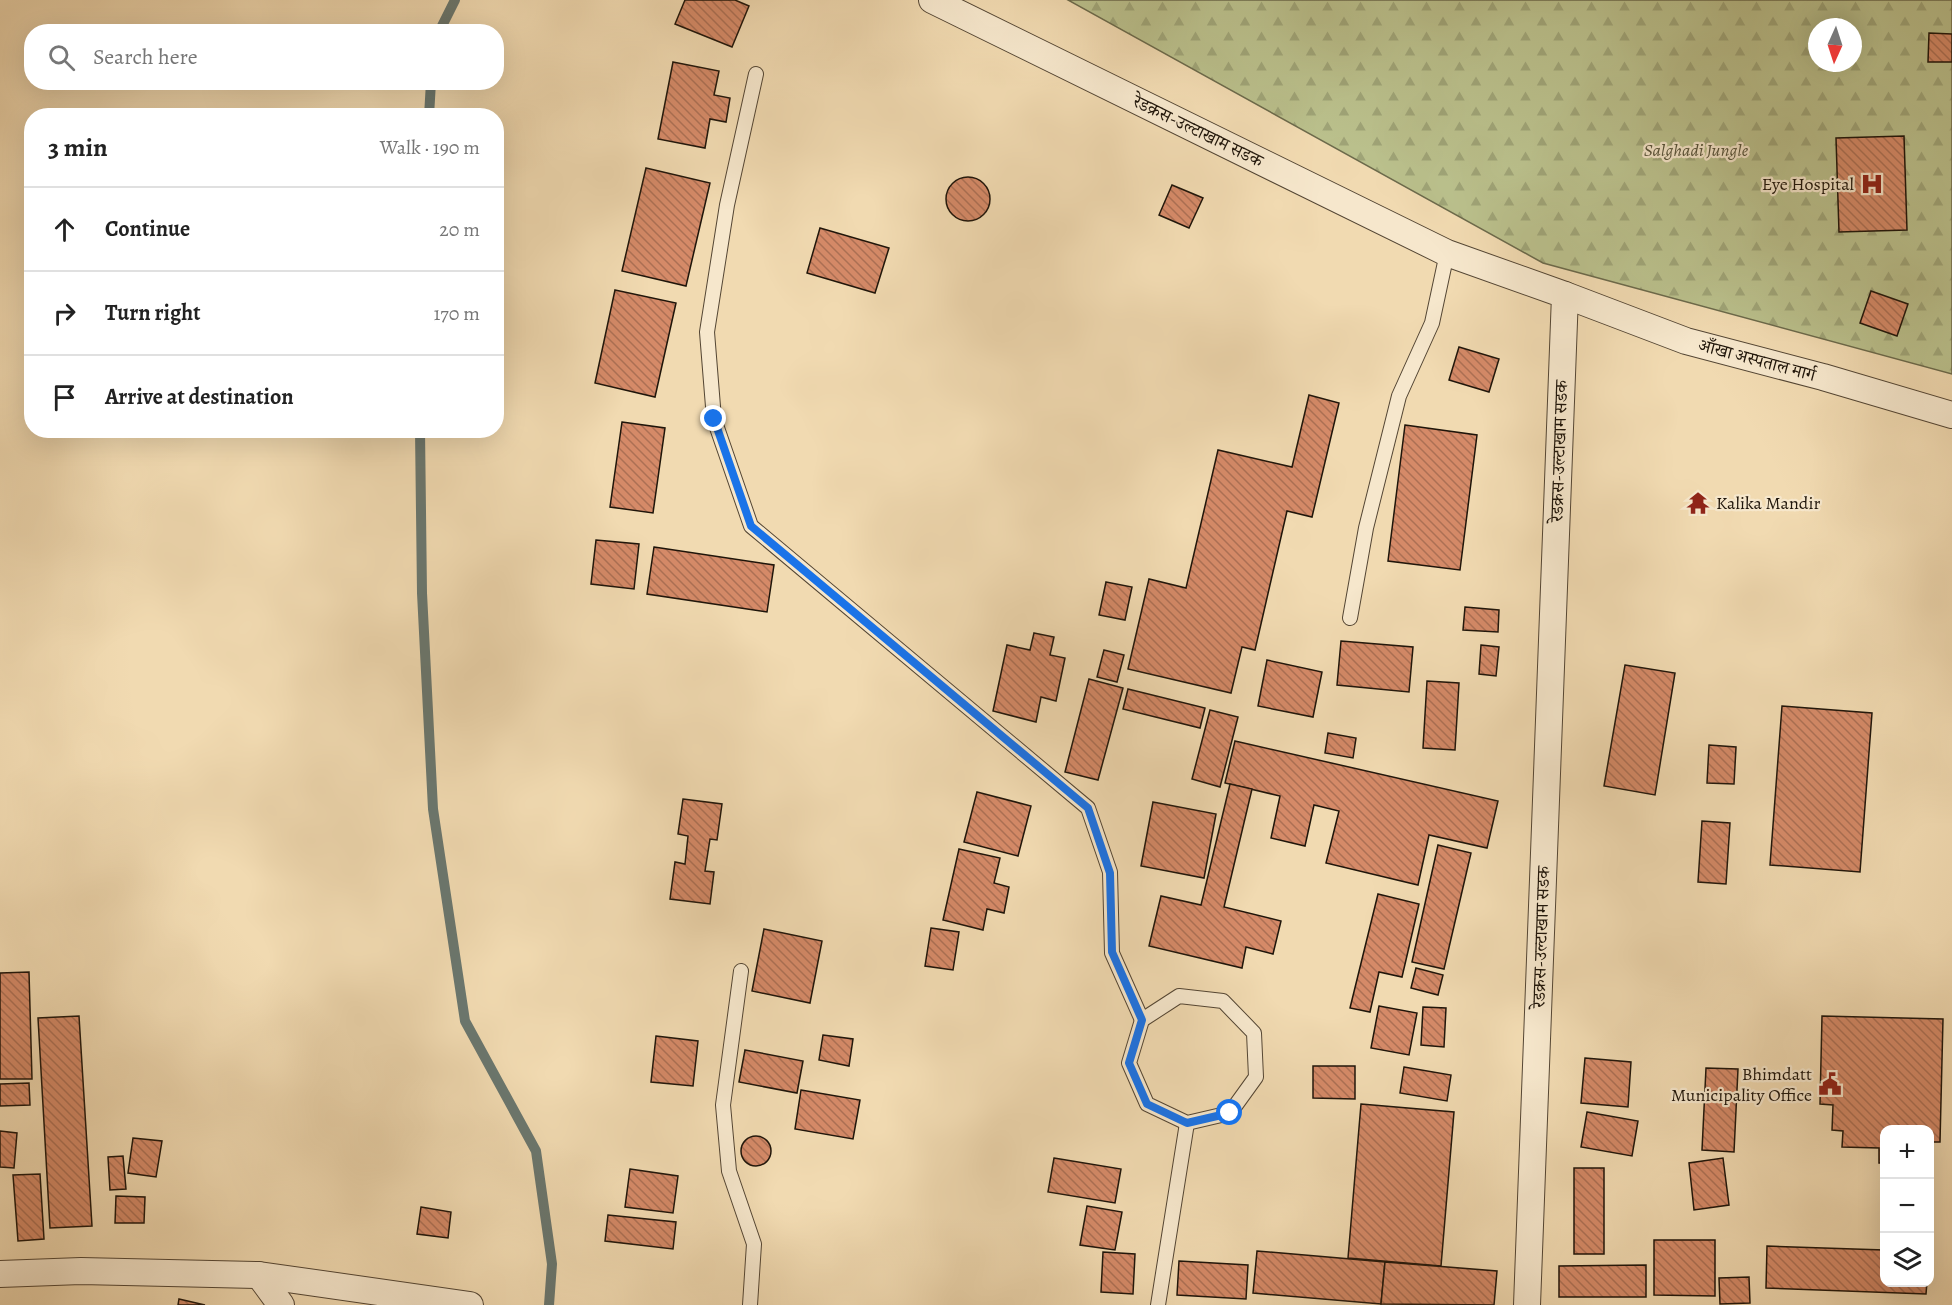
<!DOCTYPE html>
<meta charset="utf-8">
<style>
body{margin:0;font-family:Alegreya,"Noto Serif Devanagari",serif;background:#f2f2f2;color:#222}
.controls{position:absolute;right:18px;bottom:18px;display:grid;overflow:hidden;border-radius:12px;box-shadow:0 6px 24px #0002}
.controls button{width:54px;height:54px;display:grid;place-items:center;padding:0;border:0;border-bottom:2px solid #e0e0e0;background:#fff;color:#222;font:30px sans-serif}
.compass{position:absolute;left:1808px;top:18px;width:54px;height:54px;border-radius:50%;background:#fff;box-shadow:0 6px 24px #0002;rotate:183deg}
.stop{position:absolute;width:18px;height:18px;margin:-14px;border:4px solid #1a73e8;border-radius:50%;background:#fff}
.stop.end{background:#1a73e8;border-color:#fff;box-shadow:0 2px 6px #0008}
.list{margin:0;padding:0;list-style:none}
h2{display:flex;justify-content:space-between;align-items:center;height:78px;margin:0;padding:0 24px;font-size:26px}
h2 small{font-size:20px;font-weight:400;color:#767676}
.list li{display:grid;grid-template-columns:39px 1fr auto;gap:18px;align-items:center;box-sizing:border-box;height:84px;padding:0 24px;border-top:2px solid #e0e0e0}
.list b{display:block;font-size:22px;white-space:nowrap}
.list em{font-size:20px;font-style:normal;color:#767676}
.icon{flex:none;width:33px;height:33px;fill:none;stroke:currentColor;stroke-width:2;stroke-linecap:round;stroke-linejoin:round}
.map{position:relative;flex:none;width:1952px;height:1305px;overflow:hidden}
.search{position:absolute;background:#fff;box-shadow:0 6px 24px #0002;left:24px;top:24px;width:480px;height:66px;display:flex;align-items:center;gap:15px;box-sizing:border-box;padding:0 21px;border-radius:24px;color:#767676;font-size:22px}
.panel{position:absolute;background:#fff;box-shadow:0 6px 24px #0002;left:24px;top:108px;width:480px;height:330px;border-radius:24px}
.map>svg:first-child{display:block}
</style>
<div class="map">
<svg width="1952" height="1305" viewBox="0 0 1952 1305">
<defs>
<pattern id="forest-firs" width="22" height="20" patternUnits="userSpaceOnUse" patternTransform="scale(1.5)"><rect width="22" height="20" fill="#bac08c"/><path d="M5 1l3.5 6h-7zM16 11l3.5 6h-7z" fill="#9fa477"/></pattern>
<pattern id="building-back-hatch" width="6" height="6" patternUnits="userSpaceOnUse" patternTransform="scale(1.5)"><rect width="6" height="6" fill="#d58a68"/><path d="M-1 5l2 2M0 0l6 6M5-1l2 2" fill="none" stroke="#ac7054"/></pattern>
</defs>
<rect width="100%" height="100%" fill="#f1dab1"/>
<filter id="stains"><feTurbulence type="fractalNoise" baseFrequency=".00333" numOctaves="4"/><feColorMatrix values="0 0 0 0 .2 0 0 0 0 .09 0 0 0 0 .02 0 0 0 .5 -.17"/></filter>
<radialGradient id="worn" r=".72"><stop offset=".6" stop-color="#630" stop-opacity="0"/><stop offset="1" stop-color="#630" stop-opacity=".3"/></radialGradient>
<!-- forest -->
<path fill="url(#forest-firs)" stroke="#6c6a4b" stroke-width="1.5" fill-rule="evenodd" d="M1068 0H1952V374L1543 263ZM1817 27H1853V63H1817Z"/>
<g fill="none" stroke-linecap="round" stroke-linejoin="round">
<!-- stream -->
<g stroke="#6a776f" stroke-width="10">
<path d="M439 32 455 0"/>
<path d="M429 116 431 82"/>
<path d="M420 430 422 593 433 809 465 1021 536 1151 552 1264 549 1305"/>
</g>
</g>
<!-- building -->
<g fill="url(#building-back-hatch)" stroke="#1f150a" stroke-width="1.5">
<path d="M685 0H735L749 6 732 47 675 24Z"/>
<path d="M1929 33 1952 34V62H1928Z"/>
<path d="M673 62 719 71 714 95 730 98 726 122 710 119 705 148 658 139Z"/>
<path d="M1904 136 1907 230 1839 232 1836 138Z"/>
<path d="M646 168 710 183 686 286 622 271Z"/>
<circle cx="968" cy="199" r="22"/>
<path d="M1172 185 1203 198 1189 228 1159 215Z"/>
<path d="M820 228 889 248 875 293 807 273Z"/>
<path d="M615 290 676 303 655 397 595 383Z"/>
<path d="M1871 291 1908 304 1897 336 1860 323Z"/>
<path d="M1459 347 1499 359 1489 392 1449 380Z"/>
<path d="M1309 395 1339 403 1312 517 1287 511 1255 650 1242 647 1231 693 1128 669 1149 579 1186 588 1218 450 1292 467Z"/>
<path d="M622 422 665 428 653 513 610 507Z"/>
<path d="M1405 425 1477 435 1460 570 1388 561Z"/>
<path d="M596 540 639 544 634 589 591 584Z"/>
<path d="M654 547 774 565 767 612 647 594Z"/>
<path d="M1106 582 1132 587 1125 620 1099 615Z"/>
<path d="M1465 607 1499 610 1498 632 1463 630Z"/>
<path d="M1034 633 1054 637 1050 655 1065 658 1056 701 1041 697 1036 722 993 711 1007 645 1030 650Z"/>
<path d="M1341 641 1413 647 1409 692 1337 685Z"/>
<path d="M1481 645 1499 647 1496 676 1479 674Z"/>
<path d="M1104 650 1124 655 1117 682 1097 677Z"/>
<path d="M1267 660 1322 672 1313 717 1258 706Z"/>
<path d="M1625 665 1675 673 1655 795 1604 786Z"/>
<path d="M1089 679 1123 688 1098 780 1065 772Z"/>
<path d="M1427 681 1459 683 1455 750 1423 748Z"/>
<path d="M1128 689 1205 708 1200 728 1123 709Z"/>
<path d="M1782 706 1872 713 1860 872 1770 865Z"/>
<path d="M1210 710 1238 717 1220 787 1192 779Z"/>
<path d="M1328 733 1356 738 1353 758 1325 753Z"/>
<path d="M1235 741 1498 801 1487 848 1429 835 1418 885 1326 863 1339 811 1314 805 1305 846 1271 838 1280 796 1225 783Z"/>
<path d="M1709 745 1736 747 1734 784 1707 783Z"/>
<path d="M1230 784 1252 789 1224 907 1281 921 1273 954 1246 947 1242 968 1149 946 1161 896 1201 905Z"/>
<path d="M977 792 1031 806 1018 856 964 842Z"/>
<path d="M683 799 722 804 717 840 710 839 705 871 714 872 710 904 670 899 675 862 685 864 688 836 678 834Z"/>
<path d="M1153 802 1216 814 1204 878 1141 866Z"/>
<path d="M1702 821 1730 823 1726 884 1698 882Z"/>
<path d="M1438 845 1471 853 1444 969 1412 962Z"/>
<path d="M959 849 1000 858 994 883 1009 887 1004 913 987 909 983 930 943 920Z"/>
<path d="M1378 894 1419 904 1402 977 1379 972 1370 1012 1350 1008Z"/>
<path d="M931 928 959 932 953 970 925 966Z"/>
<path d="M764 929 822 941 810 1003 752 991Z"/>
<path d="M1416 968 1443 975 1438 995 1411 988Z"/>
<path d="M29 972 32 1079H0V973Z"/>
<path d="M1379 1006 1417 1013 1409 1055 1371 1048Z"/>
<path d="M1423 1007 1446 1008 1444 1047 1421 1045Z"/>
<path d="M79 1016 92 1226 50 1228 38 1018Z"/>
<path d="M1822 1016 1943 1019 1940 1142H1930V1130H1884V1163H1879V1148L1842 1147 1843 1131 1832 1130 1833 1105 1820 1104Z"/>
<path d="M823 1035 853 1039 849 1066 819 1060Z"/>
<path d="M656 1036 698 1041 693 1086 651 1082Z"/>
<path d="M745 1050 803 1061 797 1093 739 1082Z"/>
<path d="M1585 1058 1631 1062 1628 1107 1581 1103Z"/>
<path d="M1313 1066H1355V1099L1313 1098Z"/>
<path d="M1404 1067 1451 1075 1447 1101 1400 1093Z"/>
<path d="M1706 1068 1738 1069 1734 1152 1702 1150Z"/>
<path d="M29 1083 30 1105 0 1106V1084Z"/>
<path d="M801 1090 860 1100 853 1139 795 1129Z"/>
<path d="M1361 1104 1454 1112 1441 1266 1348 1258Z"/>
<path d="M1587 1112 1638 1121 1632 1156 1581 1147Z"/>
<path d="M0 1131 17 1133 14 1168 0 1167Z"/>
<circle cx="756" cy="1151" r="15"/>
<path d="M133 1138 162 1141 156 1177 128 1173Z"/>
<path d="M123 1156 126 1189 110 1190 108 1157Z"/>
<path d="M1054 1158 1121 1169 1115 1203 1048 1192Z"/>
<path d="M1723 1158 1729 1205 1694 1210 1689 1163Z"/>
<rect x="1574" y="1168" width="30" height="86"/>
<path d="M630 1169 678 1176 673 1213 625 1207Z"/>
<path d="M40 1174 44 1239 18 1241 13 1175Z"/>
<path d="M116 1196 145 1197 144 1223H115Z"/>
<path d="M1087 1206 1122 1212 1115 1250 1080 1245Z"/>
<path d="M421 1207 451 1212 448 1238 417 1234Z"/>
<path d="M608 1215 676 1222 673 1249 605 1241Z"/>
<path d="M1654 1240H1715V1296L1654 1295Z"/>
<path d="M1767 1246 1884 1250V1282H1927L1926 1294 1766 1288Z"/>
<path d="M1257 1251 1385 1262 1381 1304 1253 1293Z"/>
<path d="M1103 1252 1135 1254 1133 1294 1101 1292Z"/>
<path d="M1179 1261 1248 1265 1246 1299 1177 1295Z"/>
<path d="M1385 1262 1497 1271 1494 1305 1381 1304Z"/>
<path d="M1646 1265V1297H1559V1266Z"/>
<path d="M1749 1277 1750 1303 1720 1304 1719 1278Z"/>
<path d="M179 1299 205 1305H178Z"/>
</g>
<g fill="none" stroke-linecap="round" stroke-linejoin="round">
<!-- service casing -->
<g stroke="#544634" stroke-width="16">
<g id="service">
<path d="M756 74 727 205 707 332 714 419 751 526 1088 808 1110 872 1112 953 1142 1020"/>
<path d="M1350 618 1366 528 1399 396 1432 323 1447 253"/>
<path d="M741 971 723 1105 729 1171 754 1244 750 1305"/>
<path d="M1179 996 1223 1001 1254 1033 1256 1077 1230 1113 1187 1123 1147 1104 1129 1063 1142 1020Z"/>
<path d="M1158 1305 1187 1123"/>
</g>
</g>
<!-- minor casing -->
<g stroke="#544634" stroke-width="28">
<g id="minor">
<path d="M932 0 1447 253 1565 295 1527 1305"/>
<path d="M1565 295 1686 341 1823 377 1952 415"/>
<path d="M0 1274 81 1271 259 1275 470 1305"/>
<path d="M259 1275 281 1305"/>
</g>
</g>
<!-- service -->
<use href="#service" stroke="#f6e7cc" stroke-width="14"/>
<!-- minor -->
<use href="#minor" stroke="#f6e7cc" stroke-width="26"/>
</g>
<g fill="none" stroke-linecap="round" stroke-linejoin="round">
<!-- route -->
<path stroke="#1a73e8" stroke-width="8" d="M714 419 751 526 1088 808 1110 873 1112 952 1142 1020 1129 1063 1147 1104 1187 1123 1230 1113"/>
</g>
<!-- icons -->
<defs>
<g id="hospital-bare" transform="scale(1.8)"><path d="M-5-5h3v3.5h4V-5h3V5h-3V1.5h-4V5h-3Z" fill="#8f2418" stroke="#f6e7cc" stroke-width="2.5" paint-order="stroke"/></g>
<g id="temple-bare" transform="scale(1.8)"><path d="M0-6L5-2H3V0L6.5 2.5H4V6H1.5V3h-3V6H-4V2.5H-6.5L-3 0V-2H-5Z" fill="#8f2418" stroke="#f6e7cc" stroke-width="2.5" paint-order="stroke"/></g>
<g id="civic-bare" transform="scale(1.8)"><path d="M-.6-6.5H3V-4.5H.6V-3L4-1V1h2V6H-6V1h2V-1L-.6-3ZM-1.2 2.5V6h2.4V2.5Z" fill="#8f2418" stroke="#f6e7cc" stroke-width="2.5" paint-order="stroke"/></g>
</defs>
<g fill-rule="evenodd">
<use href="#hospital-bare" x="1872" y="184"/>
<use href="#temple-bare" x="1698" y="503"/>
<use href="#civic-bare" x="1830" y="1084"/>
</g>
<g text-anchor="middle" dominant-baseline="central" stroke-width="4.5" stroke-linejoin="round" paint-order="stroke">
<!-- street labels -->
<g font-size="18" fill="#1f150a" stroke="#f6e7cc">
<text transform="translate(1198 131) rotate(26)">रेडक्रस-उल्टाखाम सडक</text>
<text transform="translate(1757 360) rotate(15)">आँखा अस्पताल मार्ग</text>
<text transform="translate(1559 451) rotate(-88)">रेडक्रस-उल्टाखाम सडक</text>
<text transform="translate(1541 937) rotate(-88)">रेडक्रस-उल्टाखाम सडक</text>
</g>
<!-- park labels -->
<g font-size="18" font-style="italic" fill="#555138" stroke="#f6e7cc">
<text x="1696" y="150">Salghadi Jungle</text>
</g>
<!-- poi labels -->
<g font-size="18" fill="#1f150a" stroke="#f6e7cc" text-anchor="end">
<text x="1854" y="184">Eye Hospital</text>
<text x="1716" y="503" text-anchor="start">Kalika Mandir</text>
<text x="1812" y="1074">Bhimdatt<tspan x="1812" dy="21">Municipality Office</tspan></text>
</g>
</g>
<rect width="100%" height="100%" filter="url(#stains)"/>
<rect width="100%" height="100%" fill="url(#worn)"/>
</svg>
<div class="controls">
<button>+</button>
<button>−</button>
<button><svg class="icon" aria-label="layers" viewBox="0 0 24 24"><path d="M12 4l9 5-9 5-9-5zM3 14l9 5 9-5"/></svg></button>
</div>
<svg class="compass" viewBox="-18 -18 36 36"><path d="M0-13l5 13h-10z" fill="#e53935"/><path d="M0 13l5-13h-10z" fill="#767676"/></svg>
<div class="stop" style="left:1230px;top:1113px"></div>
<div class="stop end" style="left:714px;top:419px"></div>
<div class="search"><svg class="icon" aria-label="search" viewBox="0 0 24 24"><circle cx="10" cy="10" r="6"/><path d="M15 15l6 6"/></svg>Search here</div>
<section class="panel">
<h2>3 min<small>Walk · 190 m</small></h2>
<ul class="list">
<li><svg class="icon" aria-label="ahead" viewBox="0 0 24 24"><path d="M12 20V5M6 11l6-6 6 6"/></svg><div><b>Continue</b></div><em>20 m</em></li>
<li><svg class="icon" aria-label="right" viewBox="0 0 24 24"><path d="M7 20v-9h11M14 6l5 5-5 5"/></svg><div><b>Turn right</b></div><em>170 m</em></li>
<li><svg class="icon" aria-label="arrive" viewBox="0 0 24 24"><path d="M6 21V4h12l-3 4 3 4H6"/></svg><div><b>Arrive at destination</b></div></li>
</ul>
</section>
</div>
